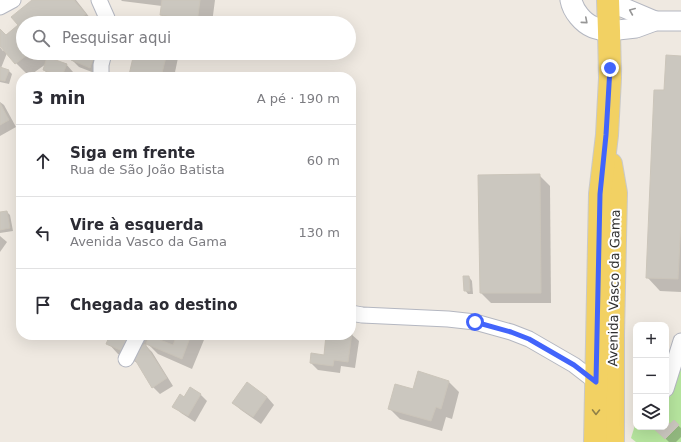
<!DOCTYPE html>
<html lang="pt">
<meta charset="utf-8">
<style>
body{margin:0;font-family:"DejaVu Sans",sans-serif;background:#f2f2f3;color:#2b2b33}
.controls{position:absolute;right:12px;bottom:12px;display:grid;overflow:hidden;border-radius:8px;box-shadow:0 4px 16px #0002}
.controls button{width:36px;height:36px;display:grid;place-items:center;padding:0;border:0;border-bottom:1px solid #e1e1e2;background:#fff;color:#2b2b33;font:20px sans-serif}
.stop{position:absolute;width:12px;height:12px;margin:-9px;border:3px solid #4264fb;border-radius:50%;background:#fff}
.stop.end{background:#4264fb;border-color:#fff;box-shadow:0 1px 4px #0008}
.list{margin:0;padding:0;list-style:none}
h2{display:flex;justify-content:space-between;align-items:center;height:52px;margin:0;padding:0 16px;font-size:17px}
h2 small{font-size:13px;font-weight:400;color:#7c7c81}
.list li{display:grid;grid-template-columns:26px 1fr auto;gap:12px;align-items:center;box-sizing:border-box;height:72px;padding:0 16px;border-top:1px solid #e1e1e2}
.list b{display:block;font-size:15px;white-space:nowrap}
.list p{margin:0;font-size:13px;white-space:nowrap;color:#7c7c81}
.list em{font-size:13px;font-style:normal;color:#7c7c81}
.icon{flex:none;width:22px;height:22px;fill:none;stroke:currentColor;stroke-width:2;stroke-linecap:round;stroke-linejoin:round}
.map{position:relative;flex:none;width:681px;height:442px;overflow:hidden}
.search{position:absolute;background:#fff;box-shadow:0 4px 16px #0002;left:16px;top:16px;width:340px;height:44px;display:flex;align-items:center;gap:10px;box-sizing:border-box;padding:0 14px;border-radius:22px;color:#7c7c81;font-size:15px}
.panel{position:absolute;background:#fff;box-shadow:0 4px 16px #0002;left:16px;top:72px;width:340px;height:268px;border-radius:16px}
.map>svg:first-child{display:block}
</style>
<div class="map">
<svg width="681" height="442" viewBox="0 0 681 442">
<rect width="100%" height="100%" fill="#efe9e1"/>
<!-- green -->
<path fill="#b6e59e" d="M681 368V442H636L631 438 636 422V427H666V397H670Z"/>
<!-- shadow -->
<g fill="#0003">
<path d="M33 0H76L94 23H23V53H61L52 60 66 64 73 72 71 77H51L44 70 46 64 29 76 16 63 7 53 1 68 8 70 12 74 9 84 0 82V47L3 51 5 50 0 44V30L6 36 19 26Z"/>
<path d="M121 0H215L212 23H170L161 15 162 6 122 1Z"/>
<path d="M74 53H105L97 74 79 67 72 60Z"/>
<path d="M135 53H179L174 77H132L130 75Z"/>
<path d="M681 57V292L660 291 647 277 665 91Z"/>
<path d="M0 102 4 105 16 127 0 136Z"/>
<path d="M539 175 550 186 551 303H491L481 293Z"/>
<path d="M0 212 1 213 7 212 10 215 13 231 0 233Z"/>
<path d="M0 236 7 242 0 252Z"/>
<path d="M469 277 472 281 473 294H468L465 290Z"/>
<path d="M351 334 359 341 355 368 341 366 340 373 318 370 311 363 325 356 327 335H351Z"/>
<path d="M111 335H206L192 369 158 354 147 343 146 346 152 352 173 386 160 394 153 387 138 363 118 354 108 343Z"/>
<path d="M419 373 449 382 459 392 452 419 446 417 442 431 400 419 389 408 414 390Z"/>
<path d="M247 384 267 397 274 405 261 424 241 410 233 403Z"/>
<path d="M200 394 207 401 195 422 181 413 174 406 185 398Z"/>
<path d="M666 421 671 426 674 422 681 428V437L676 442H669L654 427H666Z"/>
</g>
<!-- building -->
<g fill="#cbc7bf" stroke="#cbc5ba">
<path d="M32 0H74L86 14 75 23H23V53H30L15 64 0 46V29L6 35 18 25 11 17Z"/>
<path d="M162 0H200L197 23H173L174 17 160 15Z"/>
<path d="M73 53H95L90 68 71 60Z"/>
<path d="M134 53H167L161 77H136L129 75Z"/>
<path d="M666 55 681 56V220L678 279 646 278 654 90H664Z"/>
<path d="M47 57 67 64 62 76 43 70Z"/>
<path d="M0 67 9 70 5 81 0 80Z"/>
<path d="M0 103 9 120 0 125Z"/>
<path d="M540 174 541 293H480L478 175Z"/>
<path d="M7 211 10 228 0 230V212Z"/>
<path d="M463 276H469L470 291H464Z"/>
<path d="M351 333H352L348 362 334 360 333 366 310 363 311 353 324 355 326 335H351Z"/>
<path d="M110 335H136L127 353 106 344Z"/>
<path d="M150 335H162L160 340 173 345 177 335H191L182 359 146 344Z"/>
<path d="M145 344 167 378 152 388 131 353Z"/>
<path d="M418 371 449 381 441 409 436 407 431 421 388 409 395 384 413 389Z"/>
<path d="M247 382 267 397 253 417 232 403Z"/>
<path d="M190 387 201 394 188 416 172 407 180 394 184 397Z"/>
<path d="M666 420 670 424 674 420 679 425 665 439 652 427H666Z"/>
</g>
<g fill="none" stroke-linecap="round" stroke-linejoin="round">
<!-- minor casing -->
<g stroke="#b4b7c1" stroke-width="17">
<g id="minor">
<path d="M99 0 107 18V23"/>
<path d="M0 7 13 0"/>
<path d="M101 77V65L104 53"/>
<path d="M351 313 362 315 448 319 475 322 511 332 529 339 574 365 596 382"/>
<path d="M126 359 138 335"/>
<path d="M666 389 681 341"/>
</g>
</g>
<!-- tertiary casing -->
<g stroke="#b4b7c1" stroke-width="21">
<g id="tertiary">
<path d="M608 1 655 21"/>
<path d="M609 31 636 28 655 21H681"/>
</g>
</g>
<!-- secondary casing -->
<g stroke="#b4b7c1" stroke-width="23">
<path id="secondary" d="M571 0C573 11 583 23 593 27 598 29 604 30 609 31"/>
</g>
<!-- primary casing -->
<g stroke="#c9c9c9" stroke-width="24">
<g id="primary">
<path d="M611 164 616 193 613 334V442"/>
<path d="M595 442 600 194 607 135 610 78 609 31 608 0"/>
</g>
</g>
<!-- minor -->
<use href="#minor" stroke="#fff" stroke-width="15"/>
<!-- tertiary -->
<use href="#tertiary" stroke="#fff" stroke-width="19"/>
<!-- secondary -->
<use href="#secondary" stroke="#fff" stroke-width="21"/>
<!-- primary -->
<use href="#primary" stroke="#f2d163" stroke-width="22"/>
</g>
<!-- one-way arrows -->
<defs><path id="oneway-chevron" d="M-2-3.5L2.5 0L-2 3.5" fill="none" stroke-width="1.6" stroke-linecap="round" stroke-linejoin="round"/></defs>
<g stroke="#969696">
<use href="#oneway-chevron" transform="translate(632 11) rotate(-157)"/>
<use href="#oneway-chevron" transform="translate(585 21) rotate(41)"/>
</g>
<use stroke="#908048" href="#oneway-chevron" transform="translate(596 412) rotate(91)"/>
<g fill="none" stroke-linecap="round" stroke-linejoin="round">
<!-- route -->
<path stroke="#4264fb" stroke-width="5" d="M475 322 511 332 529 339 574 365 596 382 600 194 606 135 610 68"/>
</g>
<g text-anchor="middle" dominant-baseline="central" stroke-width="4" stroke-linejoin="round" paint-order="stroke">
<!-- street labels -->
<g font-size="13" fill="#2e2e2e" stroke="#fff">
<text transform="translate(614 288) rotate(-89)">Avenida Vasco da Gama</text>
</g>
</g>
</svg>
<div class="controls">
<button>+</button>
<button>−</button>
<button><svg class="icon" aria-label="layers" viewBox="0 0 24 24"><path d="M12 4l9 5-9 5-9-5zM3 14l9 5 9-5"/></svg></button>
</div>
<div class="stop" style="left:475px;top:322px"></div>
<div class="stop end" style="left:610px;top:68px"></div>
<div class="search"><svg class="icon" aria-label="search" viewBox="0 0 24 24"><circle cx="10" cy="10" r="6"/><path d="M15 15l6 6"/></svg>Pesquisar aqui</div>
<section class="panel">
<h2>3 min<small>A pé · 190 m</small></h2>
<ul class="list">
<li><svg class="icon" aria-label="ahead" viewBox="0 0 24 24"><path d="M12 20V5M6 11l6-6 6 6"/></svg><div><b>Siga em frente</b><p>Rua de São João Batista</p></div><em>60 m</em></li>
<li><svg class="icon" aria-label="left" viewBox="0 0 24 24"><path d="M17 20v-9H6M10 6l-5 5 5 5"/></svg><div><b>Vire à esquerda</b><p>Avenida Vasco da Gama</p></div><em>130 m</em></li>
<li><svg class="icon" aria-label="arrive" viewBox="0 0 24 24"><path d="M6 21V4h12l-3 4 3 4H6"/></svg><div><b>Chegada ao destino</b></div></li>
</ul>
</section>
</div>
